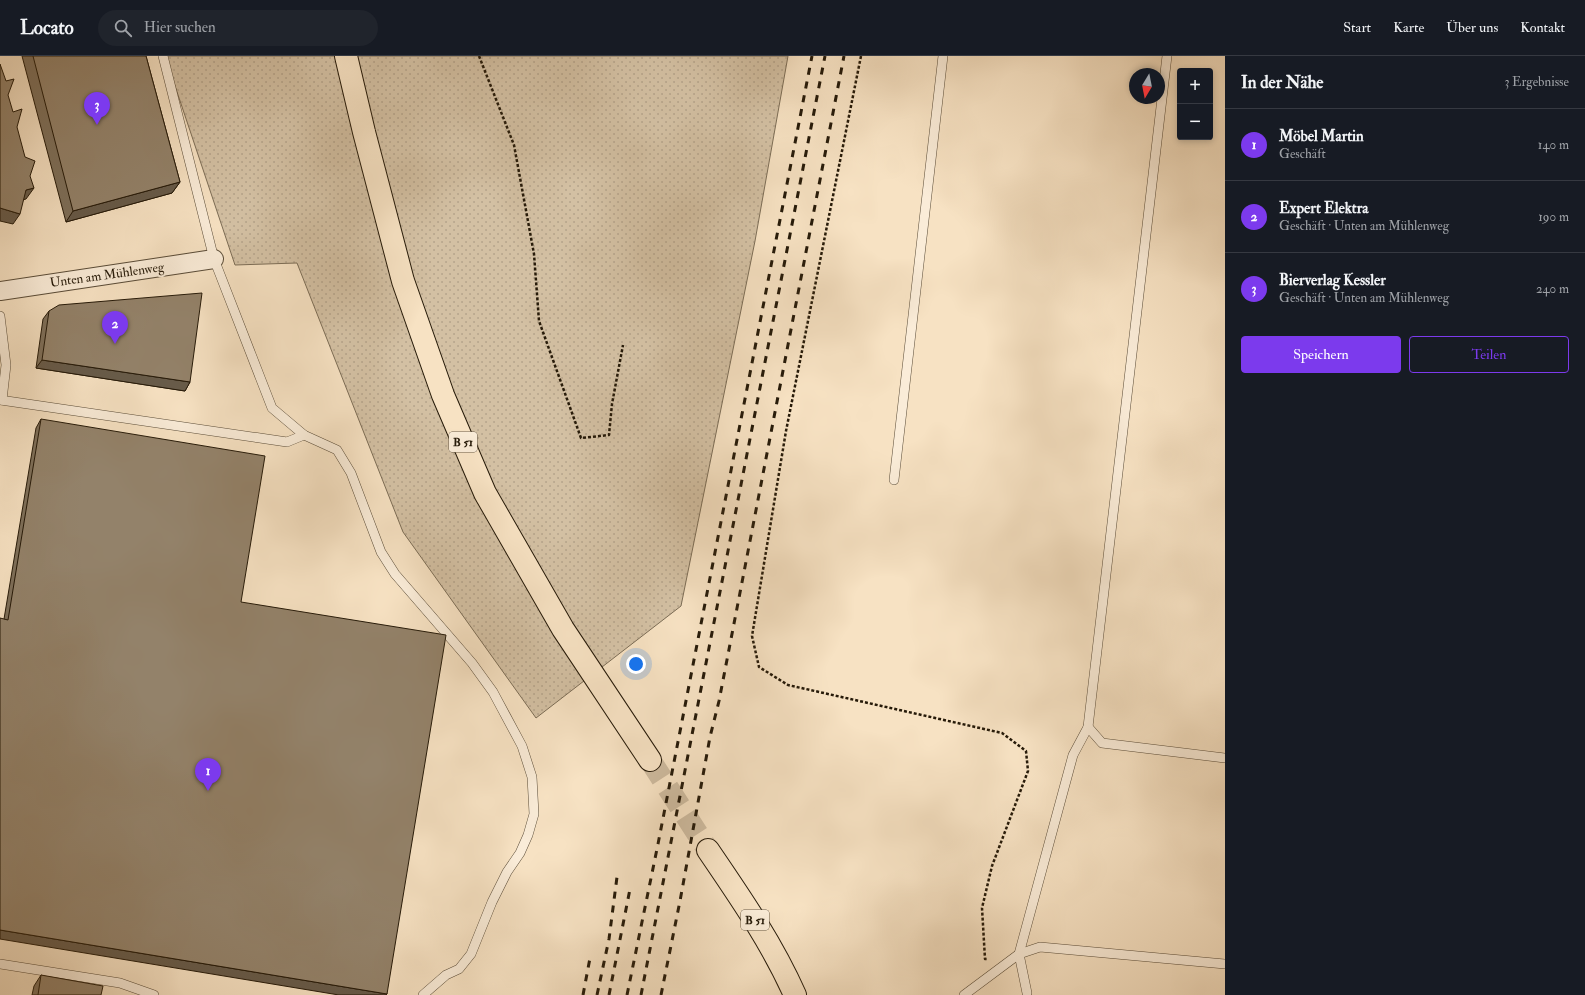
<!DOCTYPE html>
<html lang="de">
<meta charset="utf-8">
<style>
body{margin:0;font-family:"IM FELL Double Pica",serif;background:#20242c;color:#f1f3f6}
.controls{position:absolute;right:12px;top:12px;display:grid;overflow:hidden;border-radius:4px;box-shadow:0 2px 6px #0003}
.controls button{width:36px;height:36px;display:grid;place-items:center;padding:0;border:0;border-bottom:1px solid #363941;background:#171b24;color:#f1f3f6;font:20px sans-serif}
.compass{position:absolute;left:1129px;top:12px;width:36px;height:36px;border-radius:50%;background:#171b24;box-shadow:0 2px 6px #0003;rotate:190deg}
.you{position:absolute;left:636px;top:608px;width:14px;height:14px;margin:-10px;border:3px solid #fff;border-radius:50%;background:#1a73e8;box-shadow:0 0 0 6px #1a73e833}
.badge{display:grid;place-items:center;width:26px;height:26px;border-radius:50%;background:#7c3aed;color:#fff;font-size:13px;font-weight:700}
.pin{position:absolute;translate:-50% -33px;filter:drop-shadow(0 1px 2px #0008)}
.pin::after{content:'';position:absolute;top:21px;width:14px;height:12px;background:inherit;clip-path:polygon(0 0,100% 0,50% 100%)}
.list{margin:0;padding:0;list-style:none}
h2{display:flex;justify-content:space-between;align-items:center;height:52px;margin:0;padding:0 16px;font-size:17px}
h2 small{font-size:13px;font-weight:400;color:#9ea1a6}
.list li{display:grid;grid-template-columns:26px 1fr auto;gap:12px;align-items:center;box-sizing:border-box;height:72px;padding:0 16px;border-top:1px solid #363941}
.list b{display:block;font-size:15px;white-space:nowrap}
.list p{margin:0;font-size:13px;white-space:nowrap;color:#9ea1a6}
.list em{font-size:13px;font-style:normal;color:#9ea1a6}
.actions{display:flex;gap:8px;padding:12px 16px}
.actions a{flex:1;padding:9px 0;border:1px solid #7c3aed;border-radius:4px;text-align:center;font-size:14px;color:#7c3aed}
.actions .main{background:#7c3aed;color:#fff}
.icon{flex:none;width:22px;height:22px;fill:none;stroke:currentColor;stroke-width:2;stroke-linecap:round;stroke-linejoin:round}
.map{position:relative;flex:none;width:1225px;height:939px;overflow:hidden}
header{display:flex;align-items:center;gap:24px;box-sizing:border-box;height:56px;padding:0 20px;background:#171b24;border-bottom:1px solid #363941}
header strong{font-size:19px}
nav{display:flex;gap:22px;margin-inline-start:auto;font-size:14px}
.search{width:280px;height:36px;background:#20242c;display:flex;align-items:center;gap:10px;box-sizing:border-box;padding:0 14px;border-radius:22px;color:#9ea1a6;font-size:15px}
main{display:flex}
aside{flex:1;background:#171b24}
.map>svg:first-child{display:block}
</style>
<header>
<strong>Locato</strong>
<div class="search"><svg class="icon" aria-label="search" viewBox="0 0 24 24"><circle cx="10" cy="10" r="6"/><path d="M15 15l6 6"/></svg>Hier suchen</div>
<nav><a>Start</a><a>Karte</a><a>Über uns</a><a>Kontakt</a></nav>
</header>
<main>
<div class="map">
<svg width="1225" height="939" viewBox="0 0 1225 939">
<defs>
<pattern id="grass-dots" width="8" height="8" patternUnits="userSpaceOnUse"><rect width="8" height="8" fill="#d3c0a3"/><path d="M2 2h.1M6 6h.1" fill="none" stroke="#b5a48b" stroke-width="1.8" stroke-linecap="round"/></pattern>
</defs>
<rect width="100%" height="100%" fill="#f7e2c3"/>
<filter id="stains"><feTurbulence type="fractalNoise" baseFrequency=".005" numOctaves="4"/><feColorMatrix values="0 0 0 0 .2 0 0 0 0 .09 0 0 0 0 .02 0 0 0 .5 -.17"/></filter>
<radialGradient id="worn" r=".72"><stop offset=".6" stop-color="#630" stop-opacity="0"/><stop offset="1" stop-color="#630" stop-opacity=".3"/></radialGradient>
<!-- grass -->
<path fill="url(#grass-dots)" stroke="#7c6d56" d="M165 0H788L755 185 681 550 536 662 403 476 297 207 235 209Z"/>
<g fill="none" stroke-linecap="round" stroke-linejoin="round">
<!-- trunk-tunnel -->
<path stroke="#cdba9e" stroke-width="22" stroke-dasharray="22 11" stroke-linecap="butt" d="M650 704 708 794"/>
<!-- service casing -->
<g stroke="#5a4c38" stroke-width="10">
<g id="service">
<path d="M163 0 214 203 272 352 304 379 337 394 351 417 381 496 395 518 472 607 493 636 522 690 532 721 534 758 528 779 520 797 507 816 492 846 471 898 459 913 446 919 423 939"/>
<path d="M0 260 6 309 2 344"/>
<path d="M0 344 287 386 304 379"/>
<path d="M894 424 943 0"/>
<path d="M1088 671 1102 687 1225 702"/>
<path d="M0 908 120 927 154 939"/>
<path d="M1027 937 1019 898 1073 699 1088 671 1167 0"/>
<path d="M964 939 1019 898 1040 891 1225 908"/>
</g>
</g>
<!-- minor casing -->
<g stroke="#5a4c38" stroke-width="20">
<path id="minor" d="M0 235 214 203"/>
</g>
<!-- trunk casing -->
<g stroke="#261a09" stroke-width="24">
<g id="trunk">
<path d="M346 0 364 76 403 225 443 339 485 437 563 573 650 704"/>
<path d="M708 794C740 841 772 887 795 939"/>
</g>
</g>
<!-- path -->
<g stroke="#261a09" stroke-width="2.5" stroke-dasharray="3 2" stroke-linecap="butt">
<path d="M479 0 514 89 534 198 539 265 581 382 609 379 612 348 623 289"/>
<path d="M861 0 786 375 752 580 759 611 788 629 1002 677 1026 695 1028 715 992 810 982 852 985 903H987"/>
</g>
<!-- service -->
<use href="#service" stroke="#faecd8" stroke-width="9"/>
<!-- minor -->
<use href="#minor" stroke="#faecd8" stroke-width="18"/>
<!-- trunk -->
<use href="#trunk" stroke="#f7e2c3" stroke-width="22"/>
<!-- rail -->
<g stroke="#261a09" stroke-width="3" stroke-dasharray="7 7" stroke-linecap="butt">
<path d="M583 939 590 902"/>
<path d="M597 939 609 883 617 821"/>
<path d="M609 939 630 833"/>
<path d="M627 939 658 788 812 0"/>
<path d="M641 939 825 0"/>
<path d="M661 939 680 845 710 681 719 645 844 0"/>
</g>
</g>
<!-- wall -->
<g fill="#7e705b" stroke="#261a09">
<path d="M22 0H146L180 126 172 137 66 166Z"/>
<path d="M49 255 190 326 185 335 36 312 43 263Z"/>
<path d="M41 363 241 546 387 938 4 563 36 372Z"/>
<path d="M41 919 101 939H32L34 930Z"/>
</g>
<!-- shaded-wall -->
<g fill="#675b4a" stroke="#261a09">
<path d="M180 126 172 137 66 166 73 155Z"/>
<path d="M34 132 26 143 19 145 26 134Z"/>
<path d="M0 152 20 158 13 168 0 165Z"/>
<path d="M42 304 190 326 185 335 36 312Z"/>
<path d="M0 874 387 938 386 939H339L0 883Z"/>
</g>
<!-- building -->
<g fill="#93826a" stroke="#261a09">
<path d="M33 0H146L180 126 73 155Z"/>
<path d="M0 8 6 25 14 23 8 39 13 56 22 53 17 71 25 101 35 105 30 120 34 132 26 134 20 158 0 152Z"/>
<path d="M202 237 190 326 42 304 49 255 59 249Z"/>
<path d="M41 363 265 400 241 546 446 579 387 938 0 874V562L8 564Z"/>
<path d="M41 919 103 930 101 939H38Z"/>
</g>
<g text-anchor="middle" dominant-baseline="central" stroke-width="4" stroke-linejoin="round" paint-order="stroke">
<!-- shield labels -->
<g fill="#faecd8" stroke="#665947" stroke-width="1">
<rect x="449" y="376" width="28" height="20" rx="3"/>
<rect x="741" y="854" width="28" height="20" rx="3"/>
</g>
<g font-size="12" font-weight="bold" fill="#261a09">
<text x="463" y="386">B 51</text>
<text x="755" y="864">B 51</text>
</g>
<!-- street labels -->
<g font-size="13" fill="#261a09" stroke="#faecd8">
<text transform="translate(107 219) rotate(-8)">Unten am Mühlenweg</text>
</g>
</g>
<rect width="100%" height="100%" filter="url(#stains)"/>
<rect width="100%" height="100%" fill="url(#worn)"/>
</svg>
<div class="controls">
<button>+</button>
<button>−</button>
</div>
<svg class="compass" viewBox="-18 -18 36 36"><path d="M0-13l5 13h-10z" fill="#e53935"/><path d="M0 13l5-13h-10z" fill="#9ea1a6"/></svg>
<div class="you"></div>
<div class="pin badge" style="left:208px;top:735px">1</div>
<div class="pin badge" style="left:115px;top:288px">2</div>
<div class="pin badge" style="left:97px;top:69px">3</div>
</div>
<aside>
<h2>In der Nähe<small>3 Ergebnisse</small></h2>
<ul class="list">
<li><span class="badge">1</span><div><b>Möbel Martin</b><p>Geschäft</p></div><em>140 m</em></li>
<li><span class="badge">2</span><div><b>Expert Elektra</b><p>Geschäft · Unten am Mühlenweg</p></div><em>190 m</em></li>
<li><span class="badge">3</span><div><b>Bierverlag Kessler</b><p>Geschäft · Unten am Mühlenweg</p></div><em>240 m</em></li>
</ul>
<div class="actions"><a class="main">Speichern</a><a>Teilen</a></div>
</aside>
</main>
